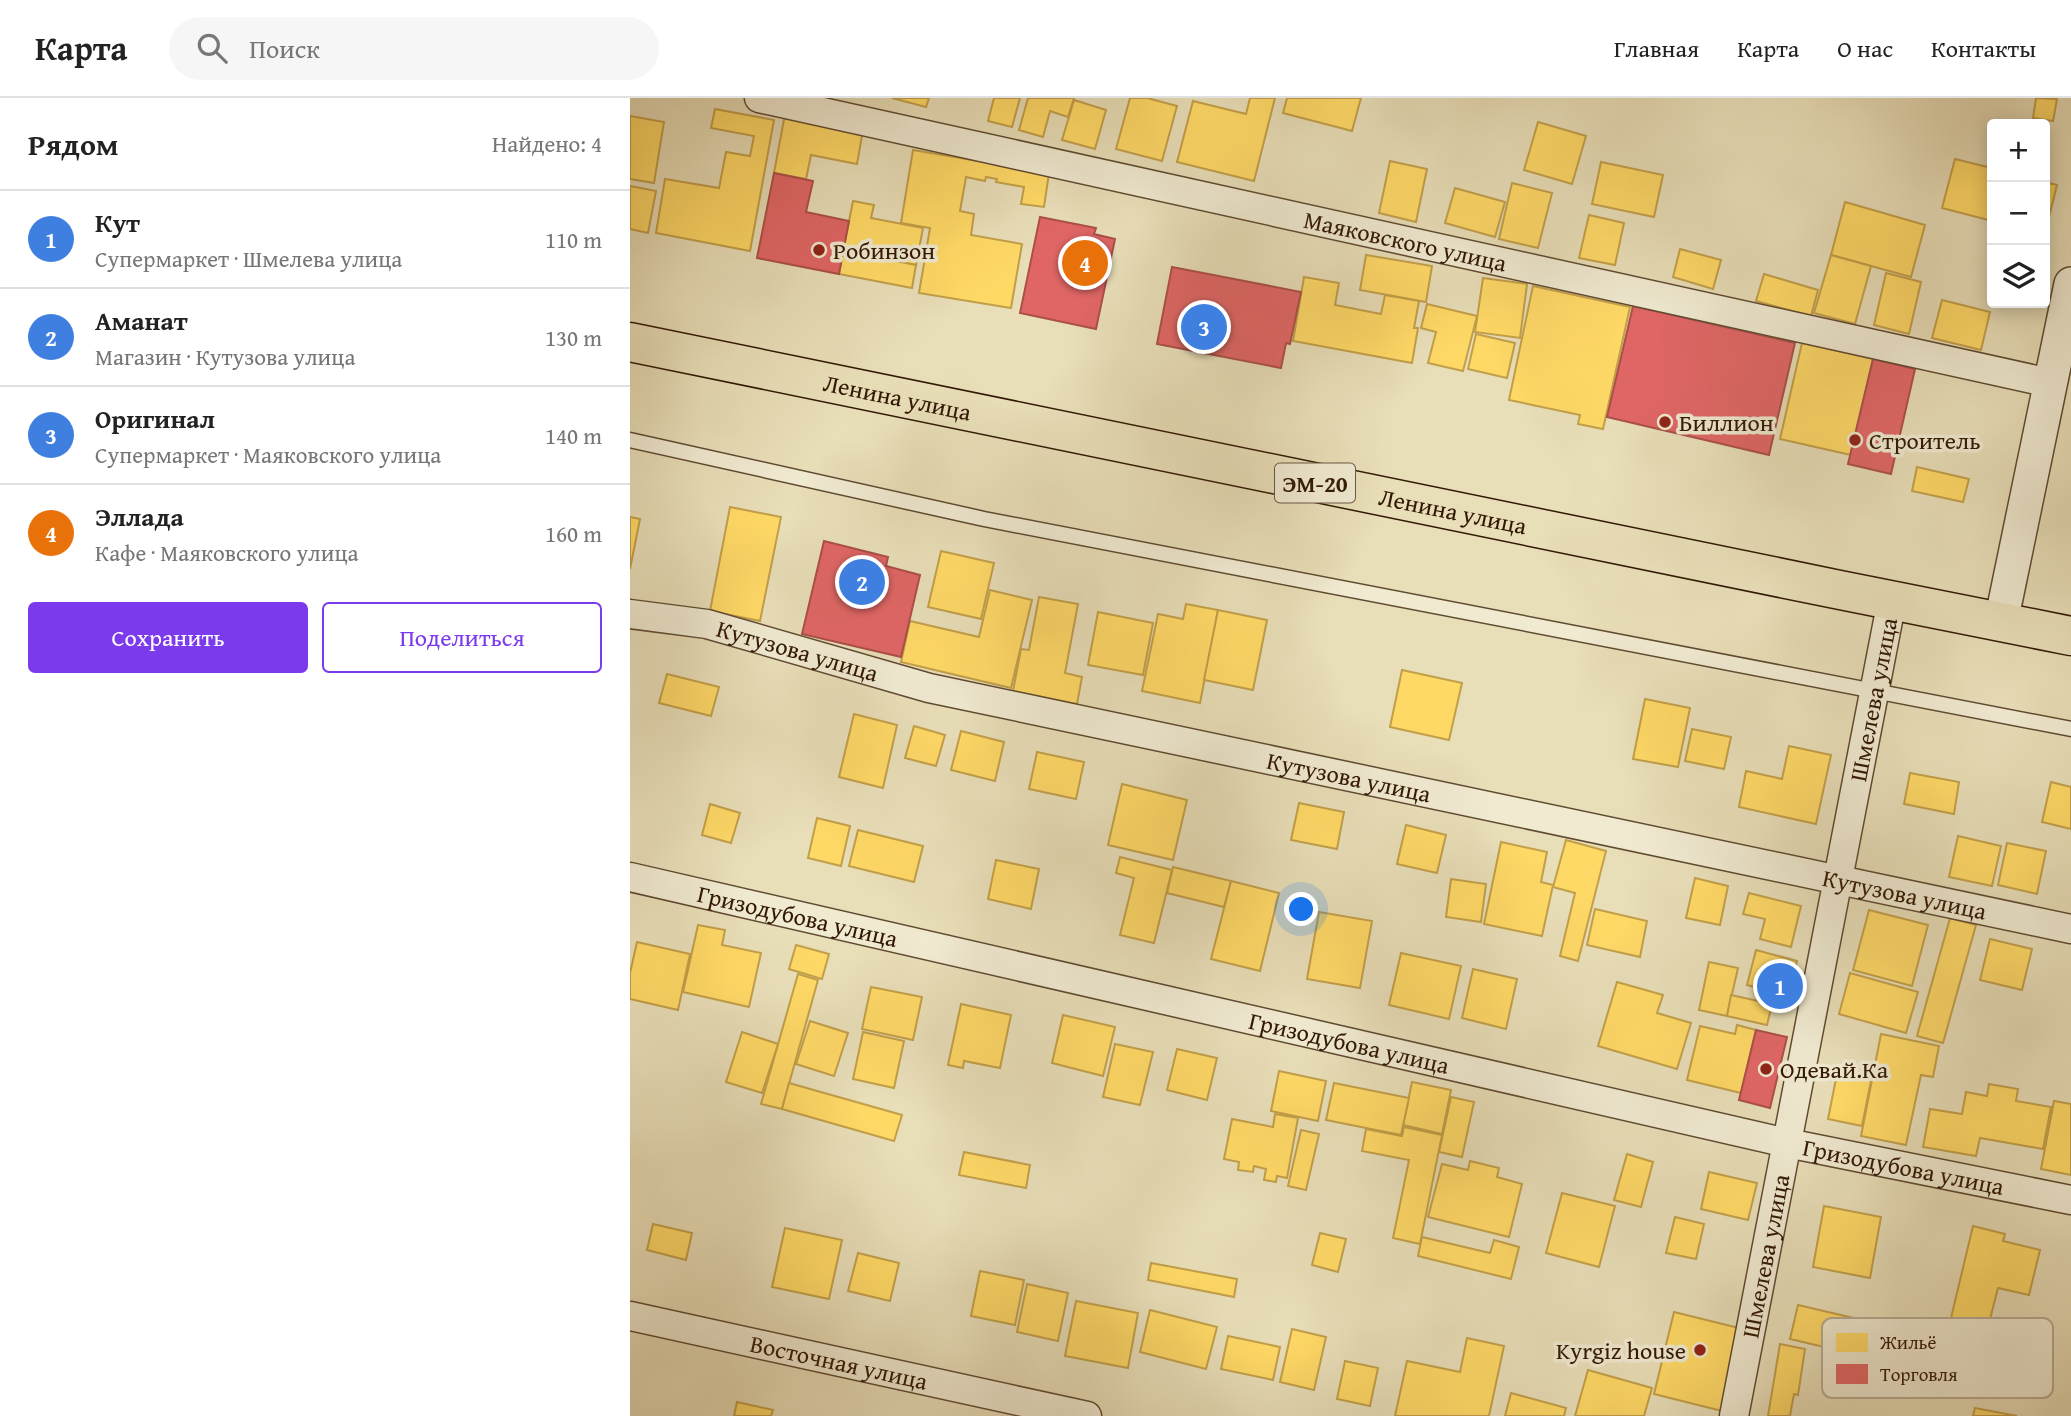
<!DOCTYPE html>
<html lang="ru">
<meta charset="utf-8">
<style>
body{margin:0;font-family:"Gentium Book Plus",serif;background:#f6f6f6;color:#222}
.controls{position:absolute;right:21px;top:21px;display:grid;overflow:hidden;border-radius:7px;box-shadow:0 4px 18px #0003}
.controls button{width:63px;height:63px;display:grid;place-items:center;padding:0;border:0;border-bottom:2px solid #e0e0e0;background:#fff;color:#222;font:35px sans-serif}
.you{position:absolute;left:672px;top:812px;width:24px;height:24px;margin:-18px;border:5px solid #fff;border-radius:50%;background:#1a73e8;box-shadow:0 0 0 10px #1a73e833}
.badge{display:grid;place-items:center;width:46px;height:46px;border-radius:50%;background:#7c3aed;color:#fff;font-size:23px;font-weight:700}
.pin{position:absolute;translate:-50% -50%;border:4px solid #fff;box-shadow:0 2px 7px #0006}
.list{margin:0;padding:0;list-style:none}
h2{display:flex;justify-content:space-between;align-items:center;height:91px;margin:0;padding:0 28px;font-size:30px}
h2 small{font-size:23px;font-weight:400;color:#767676}
.list li{display:grid;grid-template-columns:46px 1fr auto;gap:21px;align-items:center;box-sizing:border-box;height:98px;padding:0 28px;border-top:2px solid #e0e0e0}
.list b{display:block;font-size:26px;white-space:nowrap}
.list p{margin:0;font-size:23px;white-space:nowrap;color:#767676}
.list em{font-size:23px;font-style:normal;color:#767676}
.actions{display:flex;gap:14px;padding:21px 28px}
.actions a{flex:1;padding:16px 0;border:2px solid #7c3aed;border-radius:7px;text-align:center;font-size:24px;color:#7c3aed}
.actions .main{background:#7c3aed;color:#fff}
.icon{flex:none;width:38px;height:38px;fill:none;stroke:currentColor;stroke-width:2;stroke-linecap:round;stroke-linejoin:round}
.map{position:relative;flex:none;width:1441px;height:1318px;overflow:hidden}
header{display:flex;align-items:center;gap:42px;box-sizing:border-box;height:98px;padding:0 35px;background:#fff;border-bottom:2px solid #e0e0e0}
header strong{font-size:33px}
nav{display:flex;gap:38px;margin-inline-start:auto;font-size:24px}
.search{width:490px;height:63px;background:#f6f6f6;display:flex;align-items:center;gap:18px;box-sizing:border-box;padding:0 24px;border-radius:38px;color:#767676;font-size:26px}
main{display:flex}
aside{flex:1;background:#fff}
.map>svg:first-child{display:block}
</style>
<header>
<strong>Карта</strong>
<div class="search"><svg class="icon" aria-label="search" viewBox="0 0 24 24"><circle cx="10" cy="10" r="6"/><path d="M15 15l6 6"/></svg>Поиск</div>
<nav><a>Главная</a><a>Карта</a><a>О нас</a><a>Контакты</a></nav>
</header>
<main>
<aside>
<h2>Рядом<small>Найдено: 4</small></h2>
<ul class="list">
<li><span class="badge" style="background:#3f7fe0">1</span><div><b>Кут</b><p>Супермаркет · Шмелева улица</p></div><em>110 m</em></li>
<li><span class="badge" style="background:#3f7fe0">2</span><div><b>Аманат</b><p>Магазин · Кутузова улица</p></div><em>130 m</em></li>
<li><span class="badge" style="background:#3f7fe0">3</span><div><b>Оригинал</b><p>Супермаркет · Маяковского улица</p></div><em>140 m</em></li>
<li><span class="badge" style="background:#e8710a">4</span><div><b>Эллада</b><p>Кафе · Маяковского улица</p></div><em>160 m</em></li>
</ul>
<div class="actions"><a class="main">Сохранить</a><a>Поделиться</a></div>
</aside>
<div class="map">
<svg width="1441" height="1318" viewBox="0 0 1441 1318">
<rect width="100%" height="100%" fill="#e8deb8"/>
<filter id="stains"><feTurbulence type="fractalNoise" baseFrequency=".00286" numOctaves="4"/><feColorMatrix values="0 0 0 0 .2 0 0 0 0 .09 0 0 0 0 .02 0 0 0 .5 -.17"/></filter>
<radialGradient id="worn" r=".72"><stop offset=".6" stop-color="#630" stop-opacity="0"/><stop offset="1" stop-color="#630" stop-opacity=".3"/></radialGradient>
<!-- homes -->
<g fill="#ffd966" stroke="#c29f49" stroke-width="2">
<path d="M262 0H299L296 9Z"/>
<path d="M364 0H390L382 29 358 23Z"/>
<path d="M398 0H444L438 19 420 13 413 39 389 32Z"/>
<path d="M500 0H517L547 8 532 63 486 51Z"/>
<path d="M620 0H645L624 83 547 64 563 3 616 16Z"/>
<path d="M657 0H731L722 33 653 15Z"/>
<path d="M1406 0 1427 1 1423 23 1403 20Z"/>
<path d="M444 2 476 12 465 51 432 42Z"/>
<path d="M85 11 144 22 120 153 26 135 35 81 89 90 96 54 120 58 124 38 81 30Z"/>
<path d="M155 16 233 32 227 66 181 57 176 81 144 75Z"/>
<path d="M0 18 34 24 24 85 0 81Z"/>
<path d="M908 24 956 38 942 86 894 72Z"/>
<path d="M283 52 419 75 414 109 391 106 394 89 366 84 367 81 356 79 355 83 336 79 330 113 344 116 341 137 392 146 381 210 289 195 300 130 271 125Z"/>
<path d="M1325 61 1362 70V123L1312 110Z"/>
<path d="M760 63 797 71 786 124 749 115Z"/>
<path d="M971 64 1033 77 1024 119 962 106Z"/>
<path d="M1415 84 1427 87 1415 135Z"/>
<path d="M882 85 922 95 908 150 869 141Z"/>
<path d="M0 88 26 93 18 135 0 131Z"/>
<path d="M825 90 875 104 865 139 815 125Z"/>
<path d="M223 103 244 107 241 120 293 130 286 167 213 153Z"/>
<path d="M1215 104 1295 127 1281 179 1201 157Z"/>
<path d="M959 117 994 125 985 167 949 160Z"/>
<path d="M1050 151 1091 162 1083 191 1043 179Z"/>
<path d="M213 153 286 167 282 190 209 176Z"/>
<path d="M736 157 802 168 796 204 730 192Z"/>
<path d="M1201 157 1241 168 1225 226 1184 215Z"/>
<path d="M1256 175 1291 184 1279 236 1244 227Z"/>
<path d="M1134 176 1188 192 1181 218 1126 203Z"/>
<path d="M674 179 709 185 705 207 751 216 755 197 789 203 784 230H788L782 265 663 243Z"/>
<path d="M853 180 897 186 890 240 845 234Z"/>
<path d="M903 188 1000 209 973 331 948 326 950 317 879 302Z"/>
<path d="M1312 202 1360 214 1351 252 1302 240Z"/>
<path d="M797 206 847 218 833 273 798 265 806 234 791 230Z"/>
<path d="M846 236 885 245 877 280 838 271Z"/>
<path d="M1172 245 1243 261 1221 357 1150 341Z"/>
<path d="M1287 369 1339 381 1333 404 1282 393Z"/>
<path d="M100 409 151 419 130 523 80 513Z"/>
<path d="M0 419 10 421 0 471Z"/>
<path d="M311 453 364 465 351 521 298 509Z"/>
<path d="M360 492 402 502 381 590 271 564 280 523 349 539Z"/>
<path d="M409 499 448 506 435 575 452 579 447 606 383 593 391 551 399 552Z"/>
<path d="M556 506 588 512 570 605 512 593 528 516 553 521Z"/>
<path d="M588 512 637 522 623 592 574 582Z"/>
<path d="M468 514 523 525 513 577 458 567Z"/>
<path d="M772 572 832 585 819 642 760 629Z"/>
<path d="M37 576 89 589 81 618 29 605Z"/>
<path d="M1015 601 1060 610 1048 669 1003 661Z"/>
<path d="M224 616 267 627 253 690 209 679Z"/>
<path d="M284 628 315 637 306 668 275 660Z"/>
<path d="M1062 631 1101 639 1094 671 1055 663Z"/>
<path d="M331 633 374 644 365 683 321 672Z"/>
<path d="M1159 648 1201 657 1186 726 1109 709 1116 673 1152 681Z"/>
<path d="M407 654 454 664 446 701 399 691Z"/>
<path d="M1280 675 1329 684 1324 716 1274 706Z"/>
<path d="M1421 684 1441 689V731L1412 724Z"/>
<path d="M492 686 557 702 543 762 478 747Z"/>
<path d="M669 705 714 714 707 751 661 742Z"/>
<path d="M80 706 110 715 101 745 72 737Z"/>
<path d="M187 720 220 728 211 768 178 760Z"/>
<path d="M776 727 816 737 807 775 767 766Z"/>
<path d="M228 732 293 748 284 784 219 768Z"/>
<path d="M1328 738 1371 748 1362 788 1319 779Z"/>
<path d="M936 742 976 753 948 863 930 858 945 795 923 789Z"/>
<path d="M871 744 917 754 911 784 923 787 912 838 854 826Z"/>
<path d="M1377 745 1416 753 1407 796 1368 787Z"/>
<path d="M490 759 542 772 524 845 490 837 504 780 486 775Z"/>
<path d="M366 762 409 771 401 811 358 801Z"/>
<path d="M543 769 601 783 594 809 537 795Z"/>
<path d="M1065 780 1098 788 1090 827 1056 820Z"/>
<path d="M821 781 856 786 851 824 816 819Z"/>
<path d="M601 783 649 795 630 873 581 861Z"/>
<path d="M1119 795 1171 808 1161 849 1130 841 1135 821 1113 816Z"/>
<path d="M965 811 1017 823 1010 859 957 847Z"/>
<path d="M1239 812 1298 827 1282 888 1223 872Z"/>
<path d="M689 814 742 823 730 890 677 881Z"/>
<path d="M1320 820 1346 827 1313 945 1287 938Z"/>
<path d="M68 827 95 832 92 847 131 855 119 909 53 894Z"/>
<path d="M1360 841 1402 851 1392 892 1350 882Z"/>
<path d="M7 844 60 856 48 912 0 901V875Z"/>
<path d="M166 847 199 856 192 881 159 871Z"/>
<path d="M1126 852 1167 863 1158 898 1117 887Z"/>
<path d="M771 855 831 868 819 921 759 907Z"/>
<path d="M1079 864 1108 870 1097 918 1069 912Z"/>
<path d="M843 871 887 881 876 931 832 920Z"/>
<path d="M1220 875 1288 894 1276 935 1209 916Z"/>
<path d="M168 876 188 882 152 1011 131 1006Z"/>
<path d="M987 884 1033 897 1027 915 1061 925 1047 971 968 948Z"/>
<path d="M241 889 292 899 283 942 232 931Z"/>
<path d="M1101 897 1142 906 1137 927 1097 918Z"/>
<path d="M331 906 381 917 370 970 334 963 333 970 318 967Z"/>
<path d="M433 917 485 929 473 978 422 965Z"/>
<path d="M180 923 218 935 204 978 166 966Z"/>
<path d="M1107 927 1126 932 1111 995 1057 982 1070 928 1105 936Z"/>
<path d="M112 934 148 946 132 995 96 984Z"/>
<path d="M233 934 274 943 264 990 223 981Z"/>
<path d="M1251 936 1309 948 1303 979 1291 977 1276 1047 1231 1038Z"/>
<path d="M485 946 523 954 510 1007 473 999Z"/>
<path d="M547 951 587 960 577 1002 537 992Z"/>
<path d="M1208 971 1242 978 1232 1028 1198 1021Z"/>
<path d="M649 973 696 983 688 1023 641 1013Z"/>
<path d="M782 984 821 992 812 1036 773 1027Z"/>
<path d="M159 985 272 1017 264 1043 152 1011Z"/>
<path d="M704 985 779 1000 771 1037 696 1022Z"/>
<path d="M1359 986 1388 991 1386 1003 1421 1009 1413 1051 1350 1040 1346 1058 1293 1049 1300 1011 1332 1016 1336 994 1357 998Z"/>
<path d="M821 999 844 1004 832 1059 809 1054Z"/>
<path d="M1424 1003 1441 1006V1077L1411 1071Z"/>
<path d="M645 1016 668 1020 657 1080 647 1078 646 1084 634 1082 636 1071 624 1068 623 1074 608 1072 609 1064 594 1061 602 1021 643 1029Z"/>
<path d="M774 1029 812 1037 790 1146 763 1140 779 1062 732 1053 736 1031 772 1038Z"/>
<path d="M671 1032 689 1036 676 1092 658 1088Z"/>
<path d="M334 1054 400 1067 396 1090 329 1077Z"/>
<path d="M997 1056 1023 1064 1011 1109 984 1102Z"/>
<path d="M840 1063 869 1070 867 1079 892 1086 879 1139 798 1119 812 1066 838 1072Z"/>
<path d="M1079 1074 1127 1085 1118 1122 1071 1111Z"/>
<path d="M932 1095 985 1108 969 1169 916 1155Z"/>
<path d="M1194 1108 1251 1119 1240 1180 1183 1169Z"/>
<path d="M1045 1119 1074 1126 1066 1161 1036 1155Z"/>
<path d="M23 1126 62 1135 56 1162 17 1152Z"/>
<path d="M1343 1128 1375 1136 1373 1143 1410 1152 1399 1197 1368 1190 1358 1229 1321 1220Z"/>
<path d="M155 1130 212 1142 199 1201 142 1189Z"/>
<path d="M690 1135 716 1141 708 1174 682 1167Z"/>
<path d="M792 1139 860 1155 864 1142 889 1149 881 1181 788 1158Z"/>
<path d="M228 1155 269 1165 260 1203 218 1193Z"/>
<path d="M521 1165 607 1181 604 1199 518 1182Z"/>
<path d="M350 1173 394 1182 385 1227 341 1218Z"/>
<path d="M397 1186 438 1195 428 1243 387 1234Z"/>
<path d="M446 1203 508 1215 498 1270 435 1258Z"/>
<path d="M1168 1207 1228 1221 1220 1255 1160 1241Z"/>
<path d="M520 1212 587 1229 576 1271 510 1254Z"/>
<path d="M1044 1214 1113 1231 1092 1313 1024 1296Z"/>
<path d="M662 1231 696 1239 684 1292 650 1284Z"/>
<path d="M598 1238 650 1249 643 1282 591 1271Z"/>
<path d="M837 1240 874 1248 859 1318H765L777 1263 830 1274Z"/>
<path d="M1150 1246 1175 1251 1168 1297 1164 1296 1160 1318H1138Z"/>
<path d="M715 1263 748 1270 740 1308 707 1301Z"/>
<path d="M958 1272 1022 1290 1014 1318H945Z"/>
<path d="M881 1295 936 1310 934 1318H875Z"/>
<path d="M107 1304 143 1312 141 1318H104Z"/>
<path d="M1345 1310 1387 1318H1343Z"/>
</g>
<!-- shops -->
<g fill="#e06666" stroke="#ac4f49" stroke-width="2">
<path d="M144 75 183 83 176 114 219 123 209 176 127 160Z"/>
<path d="M410 119 466 130 464 136 485 141 466 231 390 215Z"/>
<path d="M542 169 671 194 660 246 656 245 651 270 527 246Z"/>
<path d="M1003 208 1165 245 1139 357 977 319Z"/>
<path d="M1243 261 1285 271 1261 376 1218 366Z"/>
<path d="M194 443 258 459 256 468 290 477 271 559 172 536Z"/>
<path d="M1126 932 1157 939 1140 1010 1109 1002Z"/>
</g>
<g fill="none" stroke-linecap="round" stroke-linejoin="round">
<!-- service casing -->
<g stroke="#604a31" stroke-width="17">
<path id="service" d="M0 342 354 421 1441 631"/>
</g>
<!-- minor casing -->
<g stroke="#604a31" stroke-width="31">
<g id="minor">
<path id="s1" d="M129 0 1420 285"/>
<path id="s2" d="M0 516 77 526 299 590 1441 831"/>
<path id="s3" d="M0 779 1157 1045 1441 1102"/>
<path id="s4" d="M0 1218 457 1318"/>
<path id="s5" d="M1104 1318 1262 502"/>
</g>
</g>
<!-- tertiary casing -->
<g stroke="#604a31" stroke-width="36">
<path id="tertiary" d="M1371 524 1441 186"/>
</g>
<!-- primary casing -->
<g stroke="#321804" stroke-width="41">
<g id="primary">
<path id="s6" d="M0 244 1210 492 1441 538"/>
</g>
</g>
<!-- service -->
<use href="#service" stroke="#f0ead1" stroke-width="14"/>
<!-- minor -->
<use href="#minor" stroke="#f0ead1" stroke-width="28"/>
<!-- tertiary -->
<use href="#tertiary" stroke="#f0ead1" stroke-width="33"/>
<!-- primary -->
<use href="#primary" stroke="#e8deb8" stroke-width="38"/>
</g>
<!-- markers -->
<g fill="#8f2418" stroke="#f0ead1" stroke-width="2.5">
<circle cx="189" cy="152" r="7"/>
<circle cx="1035" cy="324" r="7"/>
<circle cx="1225" cy="342" r="7"/>
<circle cx="1136" cy="971" r="7"/>
<circle cx="1070" cy="1252" r="7"/>
</g>
<g text-anchor="middle" dominant-baseline="central" stroke-width="7" stroke-linejoin="round" paint-order="stroke">
<!-- shield labels -->
<rect fill="#f0ead1" stroke="#6b5742" stroke-width="2" x="645" y="365.5" width="80" height="39" rx="5"/>
<g font-size="23" font-weight="bold" fill="#321804">
<text x="685" y="385">ЭМ-20</text>
</g>
<!-- street labels -->
<g font-size="24" fill="#321804" stroke="#f0ead1">
<text stroke="none"><textPath href="#s1" startOffset="662">Маяковского улица</textPath></text>
<text stroke="none"><textPath href="#s6" startOffset="273">Ленина улица</textPath></text>
<text stroke="none"><textPath href="#s6" startOffset="840">Ленина улица</textPath></text>
<text stroke="none"><textPath href="#s2" startOffset="172">Кутузова улица</textPath></text>
<text stroke="none"><textPath href="#s5" startOffset="730">Шмелева улица</textPath></text>
<text stroke="none"><textPath href="#s2" startOffset="738">Кутузова улица</textPath></text>
<text stroke="none"><textPath href="#s2" startOffset="1306">Кутузова улица</textPath></text>
<text stroke="none"><textPath href="#s3" startOffset="172">Гризодубова улица</textPath></text>
<text stroke="none"><textPath href="#s3" startOffset="738">Гризодубова улица</textPath></text>
<text stroke="none"><textPath href="#s3" startOffset="1306">Гризодубова улица</textPath></text>
<text stroke="none"><textPath href="#s5" startOffset="163">Шмелева улица</textPath></text>
<text stroke="none"><textPath href="#s4" startOffset="214">Восточная улица</textPath></text>
</g>
<!-- poi labels -->
<g font-size="24" fill="#321804" stroke="#f0ead1" text-anchor="start">
<text x="203" y="152">Робинзон</text>
<text x="1049" y="324">Биллион</text>
<text x="1239" y="342">Строитель</text>
<text x="1150" y="971">Одевай.Ка</text>
<text x="1056" y="1252" text-anchor="end">Kyrgiz house</text>
</g>
</g>
<!-- legend -->
<rect x="1192" y="1220" width="231" height="80" rx="10" fill="#f0ead1" stroke="#b7ab94" stroke-width="2"/>
<rect x="1206" y="1235" width="32" height="19" fill="#ffd966"/>
<rect x="1206" y="1266" width="32" height="20" fill="#e06666"/>
<g font-size="19" fill="#321804">
<text x="1250" y="1251">Жильё</text>
<text x="1250" y="1283">Торговля</text>
</g>
<rect width="100%" height="100%" filter="url(#stains)"/>
<rect width="100%" height="100%" fill="url(#worn)"/>
</svg>
<div class="controls">
<button>+</button>
<button>−</button>
<button><svg class="icon" aria-label="layers" viewBox="0 0 24 24"><path d="M12 4l9 5-9 5-9-5zM3 14l9 5 9-5"/></svg></button>
</div>
<div class="you"></div>
<div class="pin badge" style="left:1150px;top:888px;background:#3f7fe0">1</div>
<div class="pin badge" style="left:232px;top:484px;background:#3f7fe0">2</div>
<div class="pin badge" style="left:574px;top:229px;background:#3f7fe0">3</div>
<div class="pin badge" style="left:455px;top:165px;background:#e8710a">4</div>
</div>
</main>
